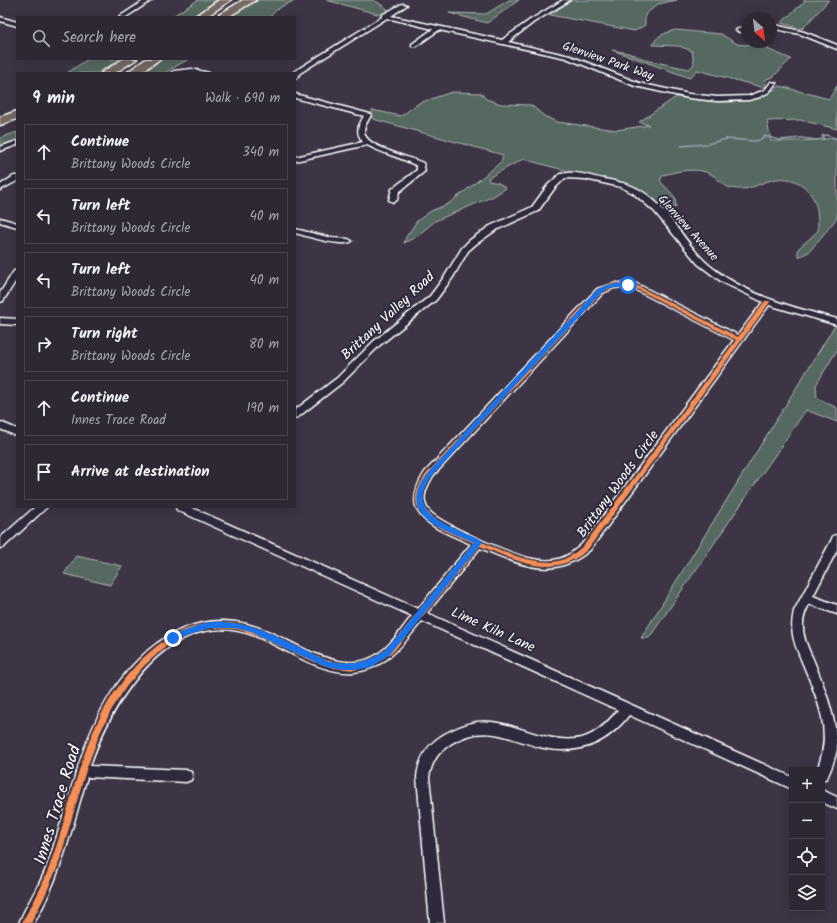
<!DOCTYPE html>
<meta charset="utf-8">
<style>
body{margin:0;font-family:Kalam,sans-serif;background:#36303c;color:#f1f3f6}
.controls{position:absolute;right:12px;bottom:12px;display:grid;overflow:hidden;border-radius:0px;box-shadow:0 2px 10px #0003}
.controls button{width:36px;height:36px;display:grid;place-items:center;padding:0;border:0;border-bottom:1px solid #49444f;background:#2e2834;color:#f1f3f6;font:20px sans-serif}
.compass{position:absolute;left:741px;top:12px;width:36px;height:36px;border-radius:50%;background:#2e2834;box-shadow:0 2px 10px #0003;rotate:152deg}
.stop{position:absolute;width:12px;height:12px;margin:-9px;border:3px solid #1a73e8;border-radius:50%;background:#fff}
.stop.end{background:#1a73e8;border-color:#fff;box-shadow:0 1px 4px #0008}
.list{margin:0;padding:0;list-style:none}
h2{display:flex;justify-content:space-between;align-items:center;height:52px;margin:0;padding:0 16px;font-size:17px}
h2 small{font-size:13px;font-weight:400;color:#a7a6ac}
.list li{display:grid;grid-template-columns:26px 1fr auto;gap:12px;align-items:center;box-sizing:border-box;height:56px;margin:0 8px 8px;padding:0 8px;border:1px solid #49444f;border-radius:0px}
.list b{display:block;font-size:15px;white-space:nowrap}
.list p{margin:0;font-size:13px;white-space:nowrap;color:#a7a6ac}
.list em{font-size:13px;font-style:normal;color:#a7a6ac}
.icon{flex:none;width:22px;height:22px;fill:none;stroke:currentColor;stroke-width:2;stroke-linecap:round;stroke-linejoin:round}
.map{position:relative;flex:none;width:837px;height:923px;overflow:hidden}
.search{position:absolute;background:#2e2834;box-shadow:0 2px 10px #0003;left:16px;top:16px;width:280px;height:44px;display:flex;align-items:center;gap:10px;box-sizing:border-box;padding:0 14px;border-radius:0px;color:#a7a6ac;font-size:15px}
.panel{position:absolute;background:#2e2834;box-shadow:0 2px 10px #0003;left:16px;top:72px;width:280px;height:436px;border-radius:0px}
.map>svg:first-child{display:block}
</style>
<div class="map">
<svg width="837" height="923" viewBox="0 0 837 923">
<rect width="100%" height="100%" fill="#3d3545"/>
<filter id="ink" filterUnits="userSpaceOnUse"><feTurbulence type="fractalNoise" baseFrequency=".025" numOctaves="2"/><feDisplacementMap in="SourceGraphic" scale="8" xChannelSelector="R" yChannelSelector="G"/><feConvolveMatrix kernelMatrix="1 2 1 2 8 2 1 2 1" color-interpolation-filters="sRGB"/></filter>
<g filter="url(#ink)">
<!-- green -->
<g fill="#576961" stroke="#abb4b0">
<path d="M198 0H219L191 17H171Z"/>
<path d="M260 0H299C289 2 276 8 270 17H226L239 9Z"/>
<path d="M326 0H374L389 10 381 15Z"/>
<path d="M509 0H519L487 23 449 13 486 14Z"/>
<path d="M572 0H677L658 4 645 15V25L635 31 550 15Z"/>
<path d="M803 0H829L802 29 781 23 805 1Z"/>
<path d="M675 30 721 34 737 44 746 45 754 42H771V32L774 33 773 39 767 49 791 59 773 77 766 79 765 88 697 70 690 78 612 50 628 53 650 61 689 69 694 64 692 51 679 46 653 45C656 35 666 33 675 30Z"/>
<path d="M88 59H121L97 73H67Z"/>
<path d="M163 59H189L164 73H142Z"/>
<path d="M780 86 829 99 837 86V129L800 120 767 121 771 141H802L837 138V218L809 252 798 257V249L818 231C818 224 818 217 817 210 813 188 794 174 772 180 756 184 749 192 731 188 725 187 719 180 714 176 699 166 679 171 663 175L660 181 675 197 676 207 661 211 629 185 560 169 523 159 488 178 489 181 499 183 506 188 494 196 435 221 416 237 404 243 406 237 417 221 431 211 448 204 469 188 501 162 503 155 373 119 372 110 401 116 419 103 452 92 481 93 486 99 501 104 531 105 544 116 557 122 617 130 649 125 639 122 676 97C716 102 745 109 780 86Z"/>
<path d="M17 132V141L0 147V138Z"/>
<path d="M834 327H837V350L816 385 817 398 837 408V422L806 410 649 638H641Z"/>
<path d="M76 556 122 566 110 585 64 574Z"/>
</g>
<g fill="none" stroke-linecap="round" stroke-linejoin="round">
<!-- stream -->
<path stroke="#95a2af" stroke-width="1.5" d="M681 146 707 144 726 139 755 141 760 140 764 136 780 140 801 138 817 140 824 139 822 136 826 135 837 139"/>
<!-- street casing -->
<g stroke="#fff" stroke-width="3">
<g id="street">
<path d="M145 0H152L126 17H119Z"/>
<path d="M563 0H570L534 22 508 42 570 56 639 83 689 94 717 97 749 96 765 90 771 82 776 83 769 92 760 97 749 100 717 101 689 98 635 86 566 58 439 30 416 46H412V44L433 29 387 18 300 73 297 78 295 79V73H293L295 71 382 17V15L402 4 407 5 391 16 502 40 530 20Z"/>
<path d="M0 17 17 22V26L0 21Z"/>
<path d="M771 24 804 32 837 45V49L800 34 771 28Z"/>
<path d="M747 25V29L739 32 736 30Z"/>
<path d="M192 69 209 73H171L174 71Z"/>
<path d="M295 94 370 114 371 115C368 121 362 128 365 135 370 148 410 157 423 163L425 171 399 192 397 200 393 202 389 200 392 189 417 170V166C401 157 383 154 367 145L295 161V157L363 142C355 132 358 126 364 116L295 98Z"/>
<path d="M17 141V145L0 151V147Z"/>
<path d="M568 173C581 172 592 177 604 179 615 181 626 183 636 188 670 205 684 247 714 269 749 296 794 308 837 319V325L769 305 590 550C552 582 520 564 480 548L427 613 792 777V789L629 715C613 736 591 750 564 750 522 751 495 717 452 743 438 752 432 761 429 777L444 923H430L417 777C419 758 427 745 443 735 454 729 465 724 477 722 512 718 544 746 582 738 597 734 609 721 618 710L422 621C403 644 386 669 354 672 320 675 284 647 253 635 170 605 112 700 90 766L186 770 191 772 192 776 191 780 186 782 87 777C72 827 61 877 34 923H19C27 903 40 886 47 866 73 795 82 716 138 660 163 634 198 617 235 622 261 625 285 640 308 651 327 659 349 667 369 659 388 651 400 631 412 616L177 510 176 507H190L418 609 471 544C436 528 396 517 425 472L597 289 617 283 637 284 738 335 763 302 722 282 698 264 654 211 633 193 621 187 585 179 565 178 554 189 538 211 496 230 476 244 468 251 453 277 436 300 380 345 343 382 298 417 295 418V410L337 378 374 341 430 296 445 276 462 248 470 240 490 226 532 207 548 185 560 174ZM625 287 632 288 734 340 582 544C573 552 565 559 553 560 545 561 536 560 528 558 510 553 435 523 427 508 421 497 427 486 433 476L603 293 614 288Z"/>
<path d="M14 176H17V181L0 190V185Z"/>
<path d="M0 218 17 223V227L0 222Z"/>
<path d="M295 229 332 238 348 239 352 241C343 248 307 236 295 233Z"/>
<path d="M14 271H17V279L3 301 0 302V293Z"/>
<path d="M0 318 17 319V325L0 324Z"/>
<path d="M0 422 17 429V436L0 429Z"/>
<path d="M35 507H47L4 547 0 548V538Z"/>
<path d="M837 535V550L813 596 837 605V614L809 604C806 610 803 617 803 624 802 636 808 648 813 659 824 686 837 719 837 749 835 759 831 769 827 778L822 780V770H817C833 731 818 700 803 664 795 644 789 633 794 611L832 539 833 536Z"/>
<path d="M822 790 837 797V809L822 802Z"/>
</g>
</g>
<!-- highway casing -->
<g stroke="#fff" stroke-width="3">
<g id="highway">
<path d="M219 0H231L206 17H194Z"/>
<path d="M243 0H256L228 17H215Z"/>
<path d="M123 59H137L115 73H101Z"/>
<path d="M146 59H160L140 73H126Z"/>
<path d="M17 111V119L0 125V117Z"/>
</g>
</g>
<!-- street -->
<use href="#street" fill="#2f2a3d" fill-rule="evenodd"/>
<!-- highway -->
<use href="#highway" fill="#756964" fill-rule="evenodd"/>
<!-- cycleway casing -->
<g stroke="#2f2a3d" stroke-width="2">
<path id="cycleway" d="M625 283 636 285 738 337 765 301H769L770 302 588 549C584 552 581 556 576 558 545 577 510 558 480 546L394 651 373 665 354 670 334 668 312 661 254 634 236 629 209 628 187 634 164 648 144 666 126 687 111 711 100 733 86 770 58 866 44 898 31 923H22C25 915 31 907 35 899 43 884 49 869 54 853 74 795 83 732 122 682 146 651 179 622 221 623 226 623 233 623 238 624 261 629 281 641 303 651 324 660 347 669 370 660 389 653 408 624 421 608 439 587 456 565 474 543 455 535 413 522 416 495 418 487 422 479 427 473L598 290 611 285ZM625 286 633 287 736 340 584 545C574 554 565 561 552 562 544 562 535 561 527 559 507 554 487 544 467 535 458 531 448 527 440 522 434 518 427 513 424 507 419 496 425 485 431 475L602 292 613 287Z"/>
</g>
<!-- cycleway -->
<use href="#cycleway" fill="#f78f57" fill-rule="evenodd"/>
</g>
</g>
<!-- route -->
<path fill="#1a73e8" d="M616 283H628L631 285 608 288 602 292 431 476C407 509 439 522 466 534 471 536 478 538 482 543L390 655 370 667 356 670H342L326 667 251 632 235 628H210L189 634 173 641 170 640V636C183 630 197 624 211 622 252 619 293 645 330 662 353 666 364 663 385 651L474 543C442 529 395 515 427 473L598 289 605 286Z"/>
<g text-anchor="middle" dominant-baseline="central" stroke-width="4" stroke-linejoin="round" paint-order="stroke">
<!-- far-street labels -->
<g font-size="12" fill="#fff" stroke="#2f2a3d">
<text transform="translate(608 61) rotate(19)">Glenview Park Way</text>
<text transform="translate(688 228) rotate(48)">Glenview Avenue</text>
</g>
<!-- street labels -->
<g font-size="14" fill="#fff" stroke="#2f2a3d">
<text transform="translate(388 316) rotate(-43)">Brittany Valley Road</text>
<text transform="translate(618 484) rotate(-54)">Brittany Woods Circle</text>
<text transform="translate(493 630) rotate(24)">Lime Kiln Lane</text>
</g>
<!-- near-street labels -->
<g font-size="17" fill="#fff" stroke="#2f2a3d">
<text transform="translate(58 805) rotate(-73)">Innes Trace Road</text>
</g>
</g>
</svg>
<div class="controls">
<button>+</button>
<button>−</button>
<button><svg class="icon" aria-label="locate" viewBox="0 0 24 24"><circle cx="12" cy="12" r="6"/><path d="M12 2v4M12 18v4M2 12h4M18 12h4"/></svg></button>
<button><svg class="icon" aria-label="layers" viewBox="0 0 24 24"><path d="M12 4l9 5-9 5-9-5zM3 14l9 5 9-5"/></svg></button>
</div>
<svg class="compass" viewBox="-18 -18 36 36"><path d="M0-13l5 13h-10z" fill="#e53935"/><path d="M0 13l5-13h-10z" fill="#a7a6ac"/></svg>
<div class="stop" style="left:628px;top:285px"></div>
<div class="stop end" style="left:173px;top:638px"></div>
<div class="search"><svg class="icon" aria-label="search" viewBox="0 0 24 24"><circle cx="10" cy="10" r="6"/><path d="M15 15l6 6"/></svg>Search here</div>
<section class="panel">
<h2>9 min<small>Walk · 690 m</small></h2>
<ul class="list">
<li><svg class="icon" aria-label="ahead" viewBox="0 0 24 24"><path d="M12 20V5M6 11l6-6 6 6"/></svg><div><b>Continue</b><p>Brittany Woods Circle</p></div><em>340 m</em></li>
<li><svg class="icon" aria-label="left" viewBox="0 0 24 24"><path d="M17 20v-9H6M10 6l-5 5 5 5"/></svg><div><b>Turn left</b><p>Brittany Woods Circle</p></div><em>40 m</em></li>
<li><svg class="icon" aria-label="left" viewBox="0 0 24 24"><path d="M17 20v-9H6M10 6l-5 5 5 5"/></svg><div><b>Turn left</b><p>Brittany Woods Circle</p></div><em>40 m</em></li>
<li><svg class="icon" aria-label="right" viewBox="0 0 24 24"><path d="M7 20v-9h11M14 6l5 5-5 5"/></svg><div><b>Turn right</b><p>Brittany Woods Circle</p></div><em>80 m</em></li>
<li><svg class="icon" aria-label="ahead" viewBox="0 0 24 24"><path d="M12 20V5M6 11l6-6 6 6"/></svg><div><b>Continue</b><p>Innes Trace Road</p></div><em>190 m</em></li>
<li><svg class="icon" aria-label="arrive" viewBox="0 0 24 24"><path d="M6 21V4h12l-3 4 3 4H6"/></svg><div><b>Arrive at destination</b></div></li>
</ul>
</section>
</div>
